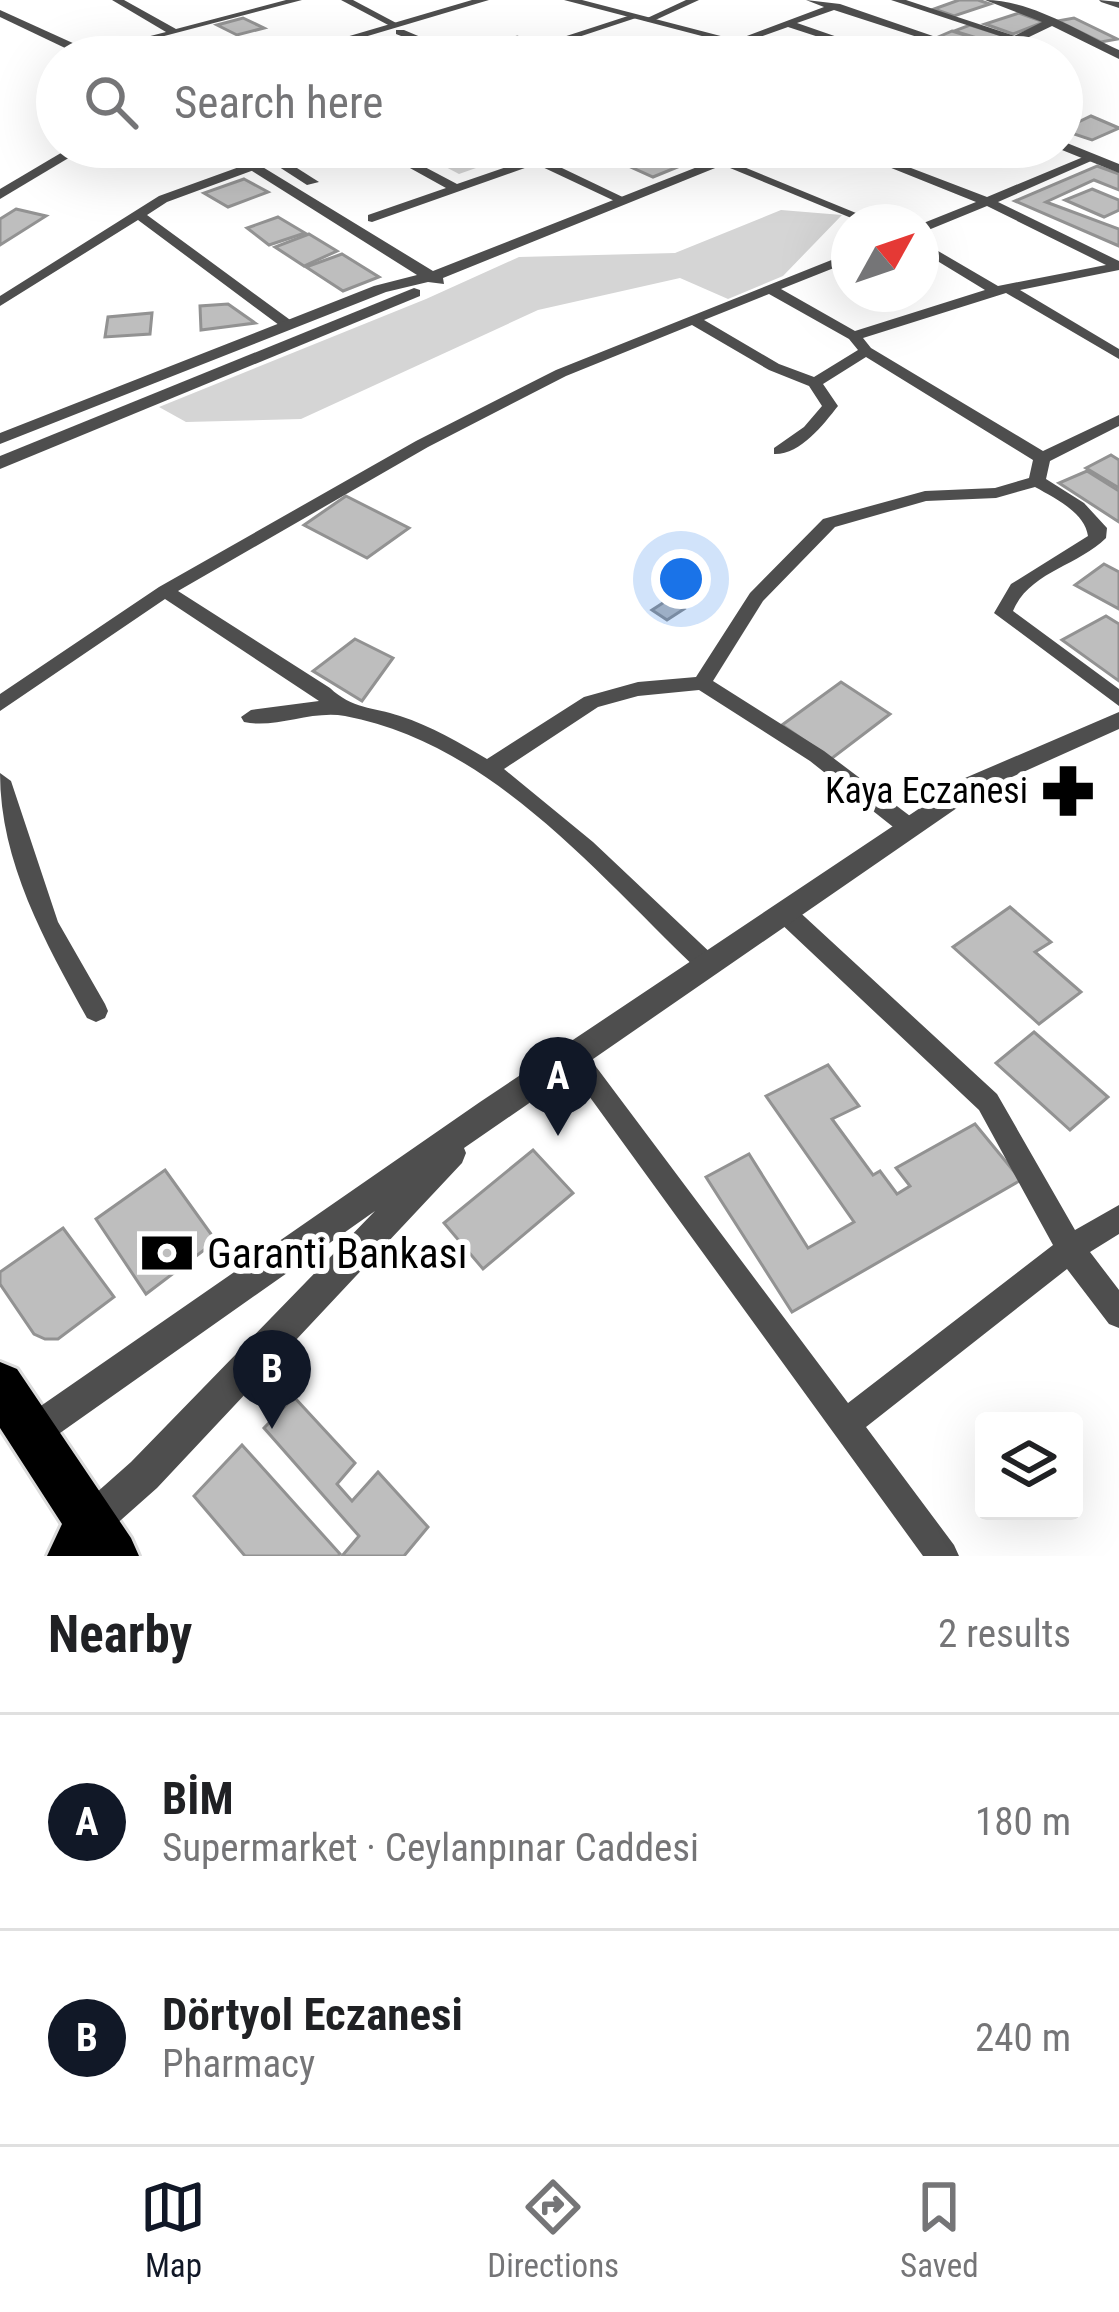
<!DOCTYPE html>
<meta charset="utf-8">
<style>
body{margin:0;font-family:"Roboto Condensed",sans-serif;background:#f2f2f2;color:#202124}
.controls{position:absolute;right:36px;bottom:36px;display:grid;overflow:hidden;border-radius:12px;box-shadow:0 12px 48px #0002}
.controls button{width:108px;height:108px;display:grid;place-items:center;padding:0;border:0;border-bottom:3px solid #e0e0e0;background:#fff;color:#202124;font:60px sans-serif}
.compass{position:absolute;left:831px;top:204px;width:108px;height:108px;border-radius:50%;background:#fff;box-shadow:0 12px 48px #0002;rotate:50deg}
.you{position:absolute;left:681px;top:579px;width:42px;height:42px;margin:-30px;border:9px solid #fff;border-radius:50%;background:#1a73e8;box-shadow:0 0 0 18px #1a73e833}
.badge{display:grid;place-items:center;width:78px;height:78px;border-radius:50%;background:#111827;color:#fff;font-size:39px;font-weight:700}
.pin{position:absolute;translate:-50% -99px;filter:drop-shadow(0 3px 6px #0008)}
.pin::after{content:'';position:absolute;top:63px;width:42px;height:36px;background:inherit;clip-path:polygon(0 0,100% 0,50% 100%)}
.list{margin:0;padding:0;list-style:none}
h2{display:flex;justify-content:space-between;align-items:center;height:156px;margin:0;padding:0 48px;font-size:51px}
h2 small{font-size:39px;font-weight:400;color:#757577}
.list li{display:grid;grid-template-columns:78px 1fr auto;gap:36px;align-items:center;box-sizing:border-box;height:216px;padding:0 48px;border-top:3px solid #e0e0e0}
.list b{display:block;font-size:45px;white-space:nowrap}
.list p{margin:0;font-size:39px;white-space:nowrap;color:#757577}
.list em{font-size:39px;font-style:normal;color:#757577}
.icon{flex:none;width:66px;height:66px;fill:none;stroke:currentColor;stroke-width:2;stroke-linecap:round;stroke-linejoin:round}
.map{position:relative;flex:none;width:1119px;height:1556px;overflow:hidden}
.search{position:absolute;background:#fff;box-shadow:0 12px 48px #0002;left:36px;right:36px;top:36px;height:132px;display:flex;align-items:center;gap:30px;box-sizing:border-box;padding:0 42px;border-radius:66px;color:#757577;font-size:45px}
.sheet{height:588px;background:#fff}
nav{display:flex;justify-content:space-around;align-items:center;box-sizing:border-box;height:168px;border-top:3px solid #e0e0e0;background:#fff;font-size:33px;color:#757577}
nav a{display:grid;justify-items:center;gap:6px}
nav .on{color:#111827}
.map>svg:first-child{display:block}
</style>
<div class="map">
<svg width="1119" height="1556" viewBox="0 0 1119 1556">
<rect width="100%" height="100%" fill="#fff"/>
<!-- green -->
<g fill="#d5d5d5">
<path d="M408 147H493L510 156 459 174Z"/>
<path d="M781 210 842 215 783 276 728 299 680 278 538 310 301 419 186 422 159 407 426 299 519 257 675 253Z"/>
</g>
<!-- building -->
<g fill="#bebebe" stroke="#929292" stroke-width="3">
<path d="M959 0H978L990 4 954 16 934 9Z"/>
<path d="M1019 13 1044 22 1013 34 985 24Z"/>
<path d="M243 18 264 28 237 35 217 25Z"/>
<path d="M1074 18 1117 39 1101 42 1058 21Z"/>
<path d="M970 25 1008 37 993 43 954 31Z"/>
<path d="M952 31 993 44 977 51 936 38Z"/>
<path d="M517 37 534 44 494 57 475 50Z"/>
<path d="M1091 116 1119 128 1092 140 1062 130Z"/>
<path d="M659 148 690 162 653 177 622 163Z"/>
<path d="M1097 166 1119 174V190L1094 180 1046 202 1119 229V246L1015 201Z"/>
<path d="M244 179 268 192 228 207 204 193Z"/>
<path d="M1092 189 1119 200V210L1104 217 1065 200Z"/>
<path d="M16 209 46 216 0 245V219Z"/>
<path d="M278 217 305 233 269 245 247 228Z"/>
<path d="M309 234 337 251 304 266 275 247Z"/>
<path d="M342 254 379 277 343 291 306 267Z"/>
<path d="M228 304 255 323 201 330 200 306Z"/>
<path d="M152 313 150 334 105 337 108 317Z"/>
<path d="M1111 455 1119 460V488L1086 468Z"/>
<path d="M1087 471 1119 491V522L1059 483Z"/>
<path d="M346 496 409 528 367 558 304 525Z"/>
<path d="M1104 564 1119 572V609L1075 585Z"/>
<path d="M669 599 684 609 667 620 652 610Z"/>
<path d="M1106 616 1119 624V681L1062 640Z"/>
<path d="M355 639 393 658 362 701 313 671Z"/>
<path d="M841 682 890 714 831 759 782 725Z"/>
<path d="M1010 907 1051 942 1035 952 1081 992 1039 1024 953 947Z"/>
<path d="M1034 1032 1108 1097 1070 1130 996 1063Z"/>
<path d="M828 1065 859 1106 832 1119 873 1175 880 1171 897 1194 910 1186 896 1168 975 1124 1021 1180 792 1312 706 1177 749 1154 808 1248 854 1222 766 1096Z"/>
<path d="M533 1150 573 1193 483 1269 444 1223Z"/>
<path d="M165 1170 216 1241 146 1294 96 1219Z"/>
<path d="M63 1228 114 1297 58 1339H45L34 1334 0 1284V1272Z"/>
<path d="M294 1397 355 1463 337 1484 352 1501 378 1472 428 1527 404 1556H342L359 1536 264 1428Z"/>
<path d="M242 1445 340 1554 338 1556H245L194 1496Z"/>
</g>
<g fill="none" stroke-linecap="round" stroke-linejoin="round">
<!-- trunk casing -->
<g stroke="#dbdbdb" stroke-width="6">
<path id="trunk" d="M0 1362 17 1369 131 1538 139 1556H47L62 1524 0 1428Z"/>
</g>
<!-- minor -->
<g fill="#4e4e4e" fill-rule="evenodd">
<path d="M112 0H124L176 29 286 0H302L84 57V53L166 32Z"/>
<path d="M341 0H353L400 25 392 27Z"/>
<path d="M686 0H699L651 22 643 20Z"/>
<path d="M806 0 840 4 988 55 979 57 834 10 797 23 895 57H880L788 27 740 44 731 42 824 7Z"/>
<path d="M891 0H906L1021 38 1012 40Z"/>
<path d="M1099 0 1119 2V8L1101 2Z"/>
<path d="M631 15 639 17 518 57H502Z"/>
<path d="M396 30H404L468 57H454L396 34Z"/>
<path d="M372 147H387L457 184 527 160 503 147H518L631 201 621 204 536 164 372 222 368 221V215L446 188Z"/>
<path d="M679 147H695L878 222H861Z"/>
<path d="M839 147H856L987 197 1088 155 1098 158 998 202 1119 261V270L1020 290 1119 349V359L1006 293 863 338 871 348 1043 451 1119 415V426L1050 461 1046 479 1084 503 1107 528 1106 538C1078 566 1029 572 1013 611L1119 689V706L994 613 1011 584 1088 536C1085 513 1055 498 1035 487L996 498 926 501 835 527 763 601 713 681 824 751 918 822 921 828 918 834H902L810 761 699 690 638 696 598 707 504 769 593 842 716 958 720 965 716 972 708 975 700 972C597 874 491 743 345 716 311 710 276 729 244 722L241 717 251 710 319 701 165 599 0 711V694L159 587 416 441 556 370 849 253V262L781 289 855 331 985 290 921 251V241L998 286 1106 265 987 206 921 233V224L976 202ZM769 294 849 339 858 350 814 377 779 364 704 320ZM692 325 769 370 809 386 822 406 804 427 774 448V454C800 455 823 425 838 406L823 384 866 357 1033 460 1029 478 995 488 925 491 823 519 750 593 696 677 638 682 584 697 487 759C460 743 431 726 400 716 373 707 352 709 330 688L178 591 428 447 566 376Z"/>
<path d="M253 162 257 163V169L167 202 147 215 293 322V328H283L138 220 0 306V296L159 196Z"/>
<path d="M0 773 11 781 58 922 105 1004 108 1011 105 1018 96 1022 87 1018C45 942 0 862 0 773Z"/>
<path d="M785 904 793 906 997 1094 1075 1230 1119 1205V1234L1090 1252 1119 1290V1328L1109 1324 1067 1269 866 1427 954 1545 959 1556H923L560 1056 564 1048 573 1045 582 1048 848 1403 1053 1245 979 1110 777 920 774 913 777 906Z"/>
</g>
<!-- tertiary -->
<g fill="#4e4e4e" fill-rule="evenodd">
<path d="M472 0H489L297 57H278Z"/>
<path d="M564 0H582L802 57H782Z"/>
<path d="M985 0C1031 0 1078 31 1119 50V59L1052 26 987 57H972L1042 22Z"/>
<path d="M0 10 97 54 99 57H84L0 17Z"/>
<path d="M1062 141 1119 164V173L1057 148 1062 147Z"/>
<path d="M71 147H87L0 199V189Z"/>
<path d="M214 147H230L433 271 748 147H767L443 278 444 284 428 282 386 292 0 444V433L374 286 417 275Z"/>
<path d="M248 147H264L319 182 307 185Z"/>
<path d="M414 288 420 290V296L0 469V456Z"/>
<path d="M1119 712V729L983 790 464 1148 466 1153 462 1163 157 1488 104 1535 91 1540 78 1535 73 1522 78 1509 131 1462 375 1211 43 1445 31 1451 19 1445 13 1433 19 1421 480 1102 965 778Z"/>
</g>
<!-- trunk -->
<use href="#trunk" fill="#000" fill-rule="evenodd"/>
</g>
<!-- icons -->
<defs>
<g id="pharmacy-bare" transform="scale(4.14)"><path d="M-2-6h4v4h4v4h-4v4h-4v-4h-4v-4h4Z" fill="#000" stroke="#fff" stroke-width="2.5" paint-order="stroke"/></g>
<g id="bank-bare" transform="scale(4.14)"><path d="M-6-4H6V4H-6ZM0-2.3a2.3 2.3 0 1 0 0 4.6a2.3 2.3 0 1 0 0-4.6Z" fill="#000" stroke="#fff" stroke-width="2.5" paint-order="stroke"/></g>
</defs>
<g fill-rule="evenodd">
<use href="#pharmacy-bare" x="1068" y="791"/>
<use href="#bank-bare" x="167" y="1253"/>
</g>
<g text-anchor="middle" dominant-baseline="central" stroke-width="12" stroke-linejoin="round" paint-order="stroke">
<!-- poi labels -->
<g font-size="36" fill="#000" stroke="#fff" text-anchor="end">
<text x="1028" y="791">Kaya Eczanesi</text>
</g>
<!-- near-poi labels -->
<g font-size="42" fill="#000" stroke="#fff" text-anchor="start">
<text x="207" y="1253">Garanti Bankası</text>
</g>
</g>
</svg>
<div class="controls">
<button><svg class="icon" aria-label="layers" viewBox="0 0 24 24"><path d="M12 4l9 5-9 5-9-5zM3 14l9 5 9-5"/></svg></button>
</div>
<svg class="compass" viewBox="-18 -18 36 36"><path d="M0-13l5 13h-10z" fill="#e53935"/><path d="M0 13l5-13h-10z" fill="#757577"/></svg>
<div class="you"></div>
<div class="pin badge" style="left:558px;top:1136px">A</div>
<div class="pin badge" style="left:272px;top:1429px">B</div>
<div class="search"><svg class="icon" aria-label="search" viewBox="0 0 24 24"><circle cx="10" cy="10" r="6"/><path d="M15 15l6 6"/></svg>Search here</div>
</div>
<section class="sheet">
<h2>Nearby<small>2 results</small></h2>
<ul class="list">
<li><span class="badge">A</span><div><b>BİM</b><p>Supermarket · Ceylanpınar Caddesi</p></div><em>180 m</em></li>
<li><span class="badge">B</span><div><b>Dörtyol Eczanesi</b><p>Pharmacy</p></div><em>240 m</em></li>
</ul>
</section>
<nav>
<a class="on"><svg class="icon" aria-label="map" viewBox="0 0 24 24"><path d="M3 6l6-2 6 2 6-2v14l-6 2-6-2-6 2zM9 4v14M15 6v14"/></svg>Map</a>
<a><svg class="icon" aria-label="directions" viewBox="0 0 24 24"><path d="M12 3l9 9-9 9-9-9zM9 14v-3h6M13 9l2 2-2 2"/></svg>Directions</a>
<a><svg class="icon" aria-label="saved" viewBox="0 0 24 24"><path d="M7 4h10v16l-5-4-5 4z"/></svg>Saved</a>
</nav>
